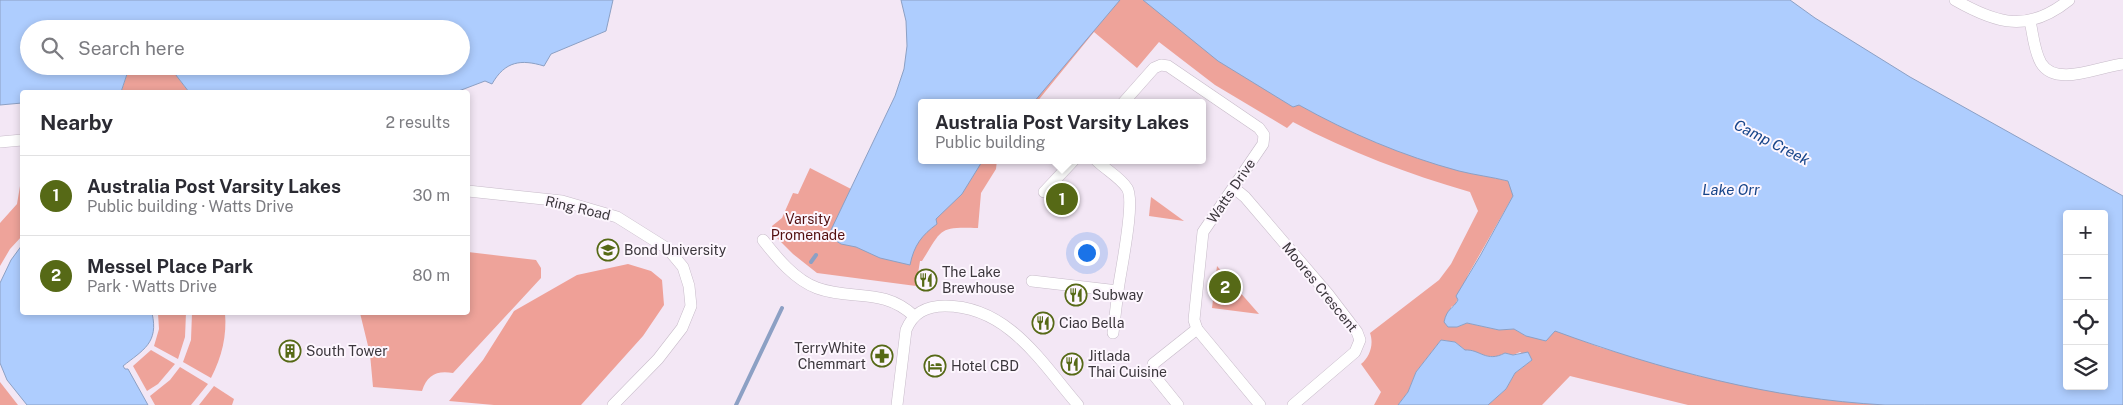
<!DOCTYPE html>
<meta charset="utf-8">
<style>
body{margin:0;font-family:"Public Sans",sans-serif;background:#f7f7f7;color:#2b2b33}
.controls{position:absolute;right:15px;bottom:15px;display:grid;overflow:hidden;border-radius:5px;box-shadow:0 2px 8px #0003}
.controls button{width:45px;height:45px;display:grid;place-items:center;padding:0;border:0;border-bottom:1px solid #e1e1e2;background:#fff;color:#2b2b33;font:25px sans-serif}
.you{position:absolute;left:1086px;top:252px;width:18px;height:18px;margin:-12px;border:4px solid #fff;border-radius:50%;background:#1a73e8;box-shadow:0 0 0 8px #1a73e833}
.badge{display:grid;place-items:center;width:32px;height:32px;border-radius:50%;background:#566916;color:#fff;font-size:16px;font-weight:700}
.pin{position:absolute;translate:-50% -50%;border:2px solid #fff;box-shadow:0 1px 5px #0006}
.popup{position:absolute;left:918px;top:99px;width:288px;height:65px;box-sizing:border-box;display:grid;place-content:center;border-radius:5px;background:#fff;filter:drop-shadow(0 1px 4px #0005);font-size:16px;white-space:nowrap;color:#7c7c81}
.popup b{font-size:19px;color:#2b2b33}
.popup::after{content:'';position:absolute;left:50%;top:100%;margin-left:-10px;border:10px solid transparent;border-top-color:#fff}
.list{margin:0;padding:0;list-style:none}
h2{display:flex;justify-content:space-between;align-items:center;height:65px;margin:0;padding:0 20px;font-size:21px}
h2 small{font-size:16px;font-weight:400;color:#7c7c81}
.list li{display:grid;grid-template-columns:32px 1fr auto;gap:15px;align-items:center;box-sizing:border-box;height:80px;padding:0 20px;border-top:1px solid #e1e1e2}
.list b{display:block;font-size:19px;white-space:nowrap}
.list p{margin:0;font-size:16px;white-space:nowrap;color:#7c7c81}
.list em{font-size:16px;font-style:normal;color:#7c7c81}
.icon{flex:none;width:28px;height:28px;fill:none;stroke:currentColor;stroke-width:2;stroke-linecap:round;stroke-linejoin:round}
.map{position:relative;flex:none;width:2123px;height:405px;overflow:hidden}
.search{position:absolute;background:#fff;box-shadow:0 2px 8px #0003;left:20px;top:20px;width:450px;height:55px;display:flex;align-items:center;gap:12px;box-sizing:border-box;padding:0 18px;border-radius:28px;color:#7c7c81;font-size:19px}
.panel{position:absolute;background:#fff;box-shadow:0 2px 8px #0003;left:20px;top:90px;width:450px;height:225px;border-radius:5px}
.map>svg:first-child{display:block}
</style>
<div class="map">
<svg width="2123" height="405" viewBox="0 0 2123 405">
<rect width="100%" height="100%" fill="#f3e7f5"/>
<!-- green -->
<g fill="#eea39a">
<path d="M1113 0H1151L1299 105C1365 141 1434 166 1508 181V183L1517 182 1513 196 1468 275 1455 305 1451 307 1457 327 1467 323 1499 330 1514 329 1526 336 1555 330 1599 347 1699 376 1806 396 1885 405H1688L1570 376 1542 405H1488L1506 389 1515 373 1532 360 1520 352 1513 355 1505 353 1497 357 1480 355 1465 350 1455 342 1441 340 1416 372 1408 392 1398 405H1374L1381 392 1361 364C1370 357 1374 344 1370 333L1439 280 1451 264 1478 211 1470 192C1408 174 1349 152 1293 122L1287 128 1215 85 1159 42 1137 68 1094 32 1036 103H1027Z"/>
<path d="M127 66H169L189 92H121L127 74Z"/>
<path d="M977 160H997L996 169 981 193 978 228C938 227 943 228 922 261H920L916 286 817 273 793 254 776 237 772 226 782 218 793 193 798 194 810 168 855 191Z"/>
<path d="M22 174V236L10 249 0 266V223L17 204Z"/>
<path d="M1151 197 1184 221 1149 216Z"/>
<path d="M468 252 536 260 541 268V278L453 373C437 370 427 375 422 391L373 387 370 354 360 313 468 312Z"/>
<path d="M1217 266 1259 314 1212 308Z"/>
<path d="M158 313H186L185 337 178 359 154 346 159 329Z"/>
<path d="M192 313H225C227 335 222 357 211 378L183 362 191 340Z"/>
<path d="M151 350 175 364 158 384 147 391 133 366Z"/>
<path d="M180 367 208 384 191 405H155L150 396 170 380Z"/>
<path d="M0 382 18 405H0Z"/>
<path d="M214 386 234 399 232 405H199Z"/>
</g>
<!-- forest -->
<path fill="#efa097" d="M628 264 651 271 662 280 664 305 643 336 581 405H494L449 401 483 360 514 311 577 275Z"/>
<!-- water -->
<g fill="#aecdfe" stroke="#8ca0c4" fill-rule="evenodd">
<path d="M0 0H613L606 31 551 54 544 66C521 59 505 61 492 84L485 81 456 92H189L169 66H461V29H29V66H127V74L121 92H22V103L0 105Z"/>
<path d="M901 0H1120L1033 103H922V160H983L962 194 936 219 937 224C922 235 914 245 910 265L880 258 856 247 841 244 833 239 830 232 895 96 904 69 907 46 906 21Z"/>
<path d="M1143 0H1790L1815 18 1910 77 2123 196V405C2070 405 2017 405 1964 405 1938 405 1911 405 1885 405 1772 399 1661 370 1555 331L1546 341 1526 336 1514 329 1499 330 1467 323 1457 327H1448L1444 322C1447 308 1453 309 1458 300L1456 296 1480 256 1513 196 1508 181C1492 177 1475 175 1459 171 1403 156 1349 133 1299 105L1293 107 1218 61ZM2067 214H2104V386H2067Z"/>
<path d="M22 245V312L152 313C159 343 143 350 123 366L125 369H128L148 405H27L7 380 0 363V283L11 260Z"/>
<path d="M1441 340 1455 342 1465 350C1480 349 1486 363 1505 353L1513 355 1528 352 1532 360 1515 373 1506 389 1488 405H1398L1408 392 1416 372Z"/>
</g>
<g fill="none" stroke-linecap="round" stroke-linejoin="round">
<!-- stream -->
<g stroke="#8ca0c4" stroke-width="4">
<path d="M811 262 816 255"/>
<path d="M736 405 782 308"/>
</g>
<!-- minor casing -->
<g stroke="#c7bbc9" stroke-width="12">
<g id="minor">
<path d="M1955 0C1997 24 2028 33 2069 0"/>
<path d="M2030 21C2033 34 2034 51 2041 63 2056 88 2100 66 2123 64"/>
<path d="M1123 103 1154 68 1161 65 1168 66 1259 128 1264 135 1263 144 1203 232 1194 320 1197 329 1260 405"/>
<path d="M0 142 22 140"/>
<path d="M1234 188 1245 197 1328 294 1357 332 1360 340 1355 352 1293 405"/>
<path d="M468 191 562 201 617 217 668 249 683 267 689 286 691 306 682 328 658 359 613 405"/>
<path d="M1044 192 1074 160"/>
<path d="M763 240C777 258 795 280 817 288 852 301 883 287 914 316"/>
<path d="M1032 281 1118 291C1120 273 1136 201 1127 188 1121 178 1105 169 1096 160"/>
<path d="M1113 333 1118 291"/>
<path d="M897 405 906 330C913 313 926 306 945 306 1008 306 1041 362 1078 405"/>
<path d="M1178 405 1153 374V364L1197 329"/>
</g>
</g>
<!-- minor -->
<use href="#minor" stroke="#fff" stroke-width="11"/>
</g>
<!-- icons -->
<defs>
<g id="university-ring" transform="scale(1.125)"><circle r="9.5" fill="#fdf6fe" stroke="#566916" stroke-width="1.5"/><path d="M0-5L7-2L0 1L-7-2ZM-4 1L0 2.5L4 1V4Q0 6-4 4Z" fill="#566916"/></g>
<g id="restaurant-ring" transform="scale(1.125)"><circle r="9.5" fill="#fdf6fe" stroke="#566916" stroke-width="1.5"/><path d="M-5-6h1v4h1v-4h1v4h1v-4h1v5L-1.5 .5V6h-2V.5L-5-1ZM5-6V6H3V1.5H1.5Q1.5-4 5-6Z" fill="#566916"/></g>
<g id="building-ring" transform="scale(1.125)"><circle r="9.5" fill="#fdf6fe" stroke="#566916" stroke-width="1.5"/><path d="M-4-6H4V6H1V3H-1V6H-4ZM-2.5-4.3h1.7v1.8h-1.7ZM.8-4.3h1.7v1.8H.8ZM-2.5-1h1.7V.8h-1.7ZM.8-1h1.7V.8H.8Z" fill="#566916"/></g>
<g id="pharmacy-ring" transform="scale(1.125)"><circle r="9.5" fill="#fdf6fe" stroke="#566916" stroke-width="1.5"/><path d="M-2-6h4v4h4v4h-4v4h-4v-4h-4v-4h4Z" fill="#566916"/></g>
<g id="hotel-ring" transform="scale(1.125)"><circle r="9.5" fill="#fdf6fe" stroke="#566916" stroke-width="1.5"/><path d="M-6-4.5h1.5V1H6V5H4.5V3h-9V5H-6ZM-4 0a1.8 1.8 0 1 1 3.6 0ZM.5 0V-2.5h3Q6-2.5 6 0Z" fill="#566916"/></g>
</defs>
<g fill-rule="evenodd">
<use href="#university-ring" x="608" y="250"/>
<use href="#restaurant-ring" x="926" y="280"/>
<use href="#restaurant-ring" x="1076" y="295"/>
<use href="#restaurant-ring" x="1043" y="323"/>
<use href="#building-ring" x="290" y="351"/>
<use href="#pharmacy-ring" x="882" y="356"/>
<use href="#restaurant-ring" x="1072" y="364"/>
<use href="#hotel-ring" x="935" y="366"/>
</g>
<g text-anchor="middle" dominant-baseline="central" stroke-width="4" stroke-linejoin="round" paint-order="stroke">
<!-- street labels -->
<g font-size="14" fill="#3b363c" stroke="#fdf6fe">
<text transform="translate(1231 191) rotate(-56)">Watts Drive</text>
<text transform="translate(578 208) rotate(13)">Ring Road</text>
<text transform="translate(1320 287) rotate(51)">Moores Crescent</text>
</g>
<!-- park labels -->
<g font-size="14" fill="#540f0f" stroke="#fdf6fe">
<text x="808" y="219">Varsity<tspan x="808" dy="16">Promenade</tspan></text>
</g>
<!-- poi labels -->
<g font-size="14" fill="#3b363c" stroke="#fdf6fe" text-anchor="start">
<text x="624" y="250">Bond University</text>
<text x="942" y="272">The Lake<tspan x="942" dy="16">Brewhouse</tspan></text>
<text x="1092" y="295">Subway</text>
<text x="1059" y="323">Ciao Bella</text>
<text x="866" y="348" text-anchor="end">TerryWhite<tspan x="866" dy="16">Chemmart</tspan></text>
<text x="306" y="351">South Tower</text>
<text x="1088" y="356">Jitlada<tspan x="1088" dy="16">Thai Cuisine</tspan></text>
<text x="951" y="366">Hotel CBD</text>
</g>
<!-- water labels -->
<g font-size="15" font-style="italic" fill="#17458a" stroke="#fdf6fe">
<text transform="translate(1772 142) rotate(27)">Camp Creek</text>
<text x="1731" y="189">Lake Orr</text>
</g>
</g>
</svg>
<div class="controls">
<button>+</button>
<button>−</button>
<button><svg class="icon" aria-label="locate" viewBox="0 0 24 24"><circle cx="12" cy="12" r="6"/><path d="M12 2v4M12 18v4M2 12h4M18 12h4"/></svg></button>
<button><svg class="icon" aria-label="layers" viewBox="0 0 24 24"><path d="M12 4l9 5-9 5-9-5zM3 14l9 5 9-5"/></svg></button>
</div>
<div class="you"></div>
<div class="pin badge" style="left:1062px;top:199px">1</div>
<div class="popup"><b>Australia Post Varsity Lakes</b>Public building</div>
<div class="pin badge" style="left:1225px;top:287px">2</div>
<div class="search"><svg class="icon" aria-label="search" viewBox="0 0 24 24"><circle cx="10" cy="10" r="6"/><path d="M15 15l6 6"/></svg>Search here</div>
<section class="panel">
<h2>Nearby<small>2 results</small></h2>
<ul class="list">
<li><span class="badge">1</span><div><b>Australia Post Varsity Lakes</b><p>Public building · Watts Drive</p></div><em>30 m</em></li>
<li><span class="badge">2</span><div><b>Messel Place Park</b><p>Park · Watts Drive</p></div><em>80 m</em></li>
</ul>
</section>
</div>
